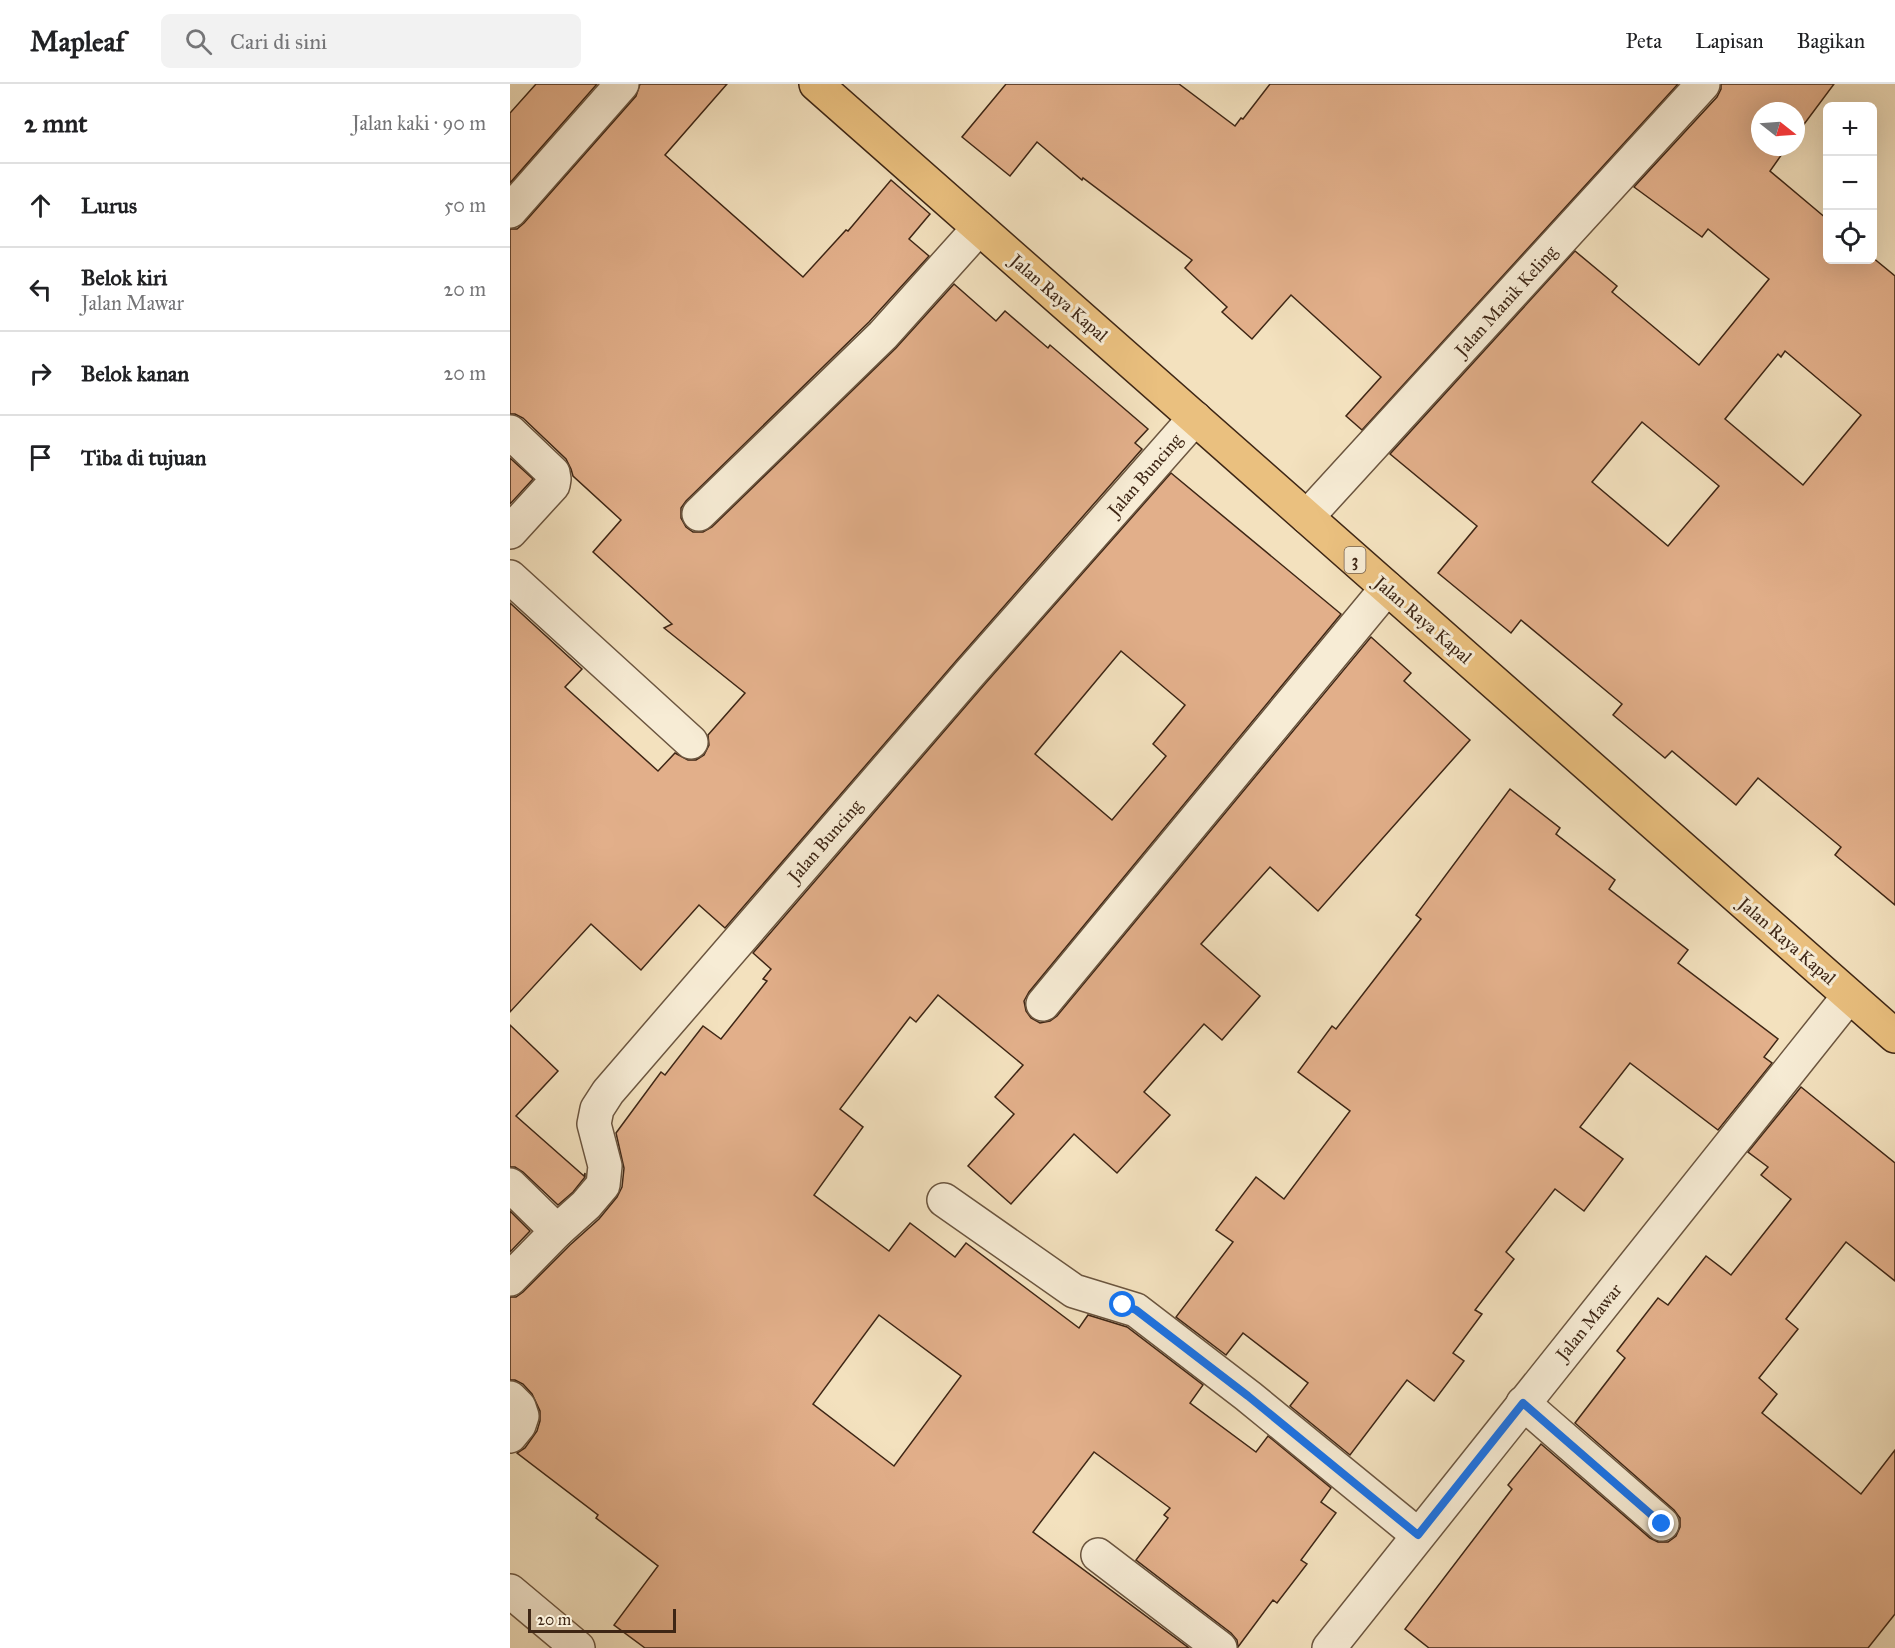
<!DOCTYPE html>
<html lang="id">
<meta charset="utf-8">
<style>
body{margin:0;font-family:"IM FELL Great Primer",serif;background:#f2f2f2;color:#202124}
.controls{position:absolute;right:18px;top:18px;display:grid;overflow:hidden;border-radius:9px;box-shadow:0 6px 24px #0002}
.controls button{width:54px;height:54px;display:grid;place-items:center;padding:0;border:0;border-bottom:2px solid #e0e0e0;background:#fff;color:#202124;font:30px sans-serif}
.compass{position:absolute;left:1241px;top:18px;width:54px;height:54px;border-radius:50%;background:#fff;box-shadow:0 6px 24px #0002;rotate:107deg}
.scale{position:absolute;left:18px;bottom:15px;width:148px;box-sizing:border-box;padding-left:6px;border:3px solid #3e2615;border-top:0;font-size:16px;line-height:21px;white-space:nowrap;color:#3e2615;-webkit-text-stroke:4px #f7ecd5;paint-order:stroke}
.stop{position:absolute;width:18px;height:18px;margin:-14px;border:4px solid #1a73e8;border-radius:50%;background:#fff}
.stop.end{background:#1a73e8;border-color:#fff;box-shadow:0 2px 6px #0008}
.list{margin:0;padding:0;list-style:none}
h2{display:flex;justify-content:space-between;align-items:center;height:78px;margin:0;padding:0 24px;font-size:26px}
h2 small{font-size:20px;font-weight:400;color:#757577}
.list li{display:grid;grid-template-columns:39px 1fr auto;gap:18px;align-items:center;box-sizing:border-box;height:84px;padding:0 24px;border-top:2px solid #e0e0e0}
.list b{display:block;font-size:22px;white-space:nowrap}
.list p{margin:0;font-size:20px;white-space:nowrap;color:#757577}
.list em{font-size:20px;font-style:normal;color:#757577}
.icon{flex:none;width:33px;height:33px;fill:none;stroke:currentColor;stroke-width:2;stroke-linecap:round;stroke-linejoin:round}
.map{position:relative;flex:none;width:1385px;height:1564px;overflow:hidden}
header{display:flex;align-items:center;gap:36px;box-sizing:border-box;height:84px;padding:0 30px;background:#fff;border-bottom:2px solid #e0e0e0}
header strong{font-size:28px}
nav{display:flex;gap:33px;margin-inline-start:auto;font-size:21px}
.search{width:420px;height:54px;background:#f2f2f2;display:flex;align-items:center;gap:15px;box-sizing:border-box;padding:0 21px;border-radius:9px;color:#757577;font-size:22px}
main{display:flex}
aside{flex:1;background:#fff}
.map>svg:first-child{display:block}
</style>
<header>
<strong>Mapleaf</strong>
<div class="search"><svg class="icon" aria-label="search" viewBox="0 0 24 24"><circle cx="10" cy="10" r="6"/><path d="M15 15l6 6"/></svg>Cari di sini</div>
<nav><a>Peta</a><a>Lapisan</a><a>Bagikan</a></nav>
</header>
<main>
<aside>
<h2>2 mnt<small>Jalan kaki · 90 m</small></h2>
<ul class="list">
<li><svg class="icon" aria-label="ahead" viewBox="0 0 24 24"><path d="M12 20V5M6 11l6-6 6 6"/></svg><div><b>Lurus</b></div><em>50 m</em></li>
<li><svg class="icon" aria-label="left" viewBox="0 0 24 24"><path d="M17 20v-9H6M10 6l-5 5 5 5"/></svg><div><b>Belok kiri</b><p>Jalan Mawar</p></div><em>20 m</em></li>
<li><svg class="icon" aria-label="right" viewBox="0 0 24 24"><path d="M7 20v-9h11M14 6l5 5-5 5"/></svg><div><b>Belok kanan</b></div><em>20 m</em></li>
<li><svg class="icon" aria-label="arrive" viewBox="0 0 24 24"><path d="M6 21V4h12l-3 4 3 4H6"/></svg><div><b>Tiba di tujuan</b></div></li>
</ul>
</aside>
<div class="map">
<svg width="1385" height="1564" viewBox="0 0 1385 1564">
<rect width="100%" height="100%" fill="#f3e1be"/>
<filter id="stains"><feTurbulence type="fractalNoise" baseFrequency=".00333" numOctaves="4"/><feColorMatrix values="0 0 0 0 .2 0 0 0 0 .09 0 0 0 0 .02 0 0 0 .5 -.17"/></filter>
<radialGradient id="worn" r=".72"><stop offset=".6" stop-color="#630" stop-opacity="0"/><stop offset="1" stop-color="#630" stop-opacity=".3"/></radialGradient>
<!-- building -->
<g fill="#e2af8a" stroke="#3e2615" stroke-width="1.5" fill-rule="evenodd">
<path d="M26 0H87L0 99V29Z"/>
<path d="M130 0H217L155 71 293 193 336 146 338 147 381 96 420 130 399 155 419 172 359 238 176 417 171 424V434L176 443 183 448H193L202 443 386 264 444 200 486 237 495 227 538 264 540 261 638 345 625 359 632 365 446 577 215 844 189 821 131 886 81 840 0 928V519L72 585 55 603 148 687 165 669 178 676H186L194 671 199 661 198 651 235 609 154 544 162 540 83 468 111 436 63 392 61 385 56 375 13 334 5 330H0V145H7L14 139 126 12Z"/>
<path d="M496 0H669L725 42 731 34 733 35 760 0H1168L852 346 836 332 871 293 781 211 742 255 712 228 717 223 675 184 682 176 573 94 572 96 527 58 500 92 452 53Z"/>
<path d="M1211 0H1324L1286 51V27H1250V63H1277L1260 87 1317 135V176H1362V173L1385 192V821L1325 771 1331 763 1248 694 1226 721 1162 667 1155 674 1103 631 1112 620 1011 536 1001 549 928 489 967 442 880 370 1065 167 1107 202 1102 208 1189 281 1259 195 1198 145 1192 153 1124 103 1207 13 1211 5ZM1275 267 1351 331 1293 401 1215 335 1268 270 1271 273ZM1132 338 1209 402 1158 462 1082 398Z"/>
<path d="M0 374 23 395 0 420Z"/>
<path d="M661 389 831 530 519 908 514 917 516 927 521 934 530 939 540 937 547 932 861 553 901 589 894 597 960 656 808 827 760 783 691 860 750 912 712 956 694 940 634 1008 660 1031 607 1089 564 1050 501 1120 458 1082 504 1030 485 1013 513 981 428 911 406 938 400 933 330 1025 353 1043 304 1111 379 1167 400 1139 445 1173 456 1159 569 1244 578 1231 617 1243 693 1301 680 1319 746 1368 758 1352 821 1404 811 1418 826 1429 791 1476 797 1480 767 1519 763 1516 728 1563 727 1556 721 1549 626 1476 658 1434 654 1431 660 1424 584 1368 523 1448 679 1564H135L104 1541 148 1482 86 1434 88 1431 7 1369 15 1364 27 1347 30 1337V1327L22 1310 13 1300 5 1296H0V1213H6L13 1208 60 1161 89 1135 107 1113 112 1103 114 1084 106 1049 151 988 155 991 193 942 211 955 257 897 253 895 261 885 243 869 474 601ZM611 567 675 621 643 660 656 672 602 736 525 670ZM369 1231 451 1292 384 1382 303 1320Z"/>
<path d="M1000 705 1050 744 1046 750 1105 796 1099 805 1178 866 1168 879 1268 955 1254 973 1262 979 1208 1046 1120 979 1070 1043 1113 1075 1074 1127 1045 1105 996 1168 1004 1175 965 1226 972 1230 943 1269 954 1277 924 1317 897 1296 840 1371 780 1322 798 1299 733 1249 716 1271 666 1233 723 1158 706 1146 746 1093 774 1115 840 1027 788 988 822 942 826 945 911 835 906 831Z"/>
<path d="M0 941 48 987 6 1032 74 1092 75 1089V1093L63 1108 48 1121 13 1088 5 1083H0Z"/>
<path d="M1291 1003 1385 1079V1197L1336 1158 1276 1235 1288 1245 1249 1294 1267 1310 1252 1329 1351 1410 1385 1366V1530L1358 1564H919L895 1545 1002 1405 998 1401 1031 1360 1140 1454 1148 1458H1158L1166 1452 1170 1443V1434L1164 1426 1065 1339 1115 1274 1107 1267 1148 1214 1158 1221 1196 1172 1221 1191 1281 1115 1251 1091 1258 1083 1238 1068Z"/>
<path d="M0 1127 20 1147 0 1168Z"/>
</g>
<g fill="none" stroke-linecap="round" stroke-linejoin="round">
<!-- minor casing -->
<g stroke="#6b553f" stroke-width="36">
<g id="minor">
<path d="M0 127 112 0"/>
<path d="M0 348 43 389 44 395 43 401 0 448"/>
<path d="M189 430 373 251 469 144"/>
<path d="M797 433 1193 0"/>
<path d="M0 493 181 658"/>
<path d="M533 920 877 504"/>
<path d="M0 1101 47 1147"/>
<path d="M434 1116 564 1207 626 1226 738 1312 908 1451"/>
<path d="M0 1195 47 1147 76 1121 93 1101 95 1082 84 1040 87 1025 98 1008 460 589 685 334"/>
<path d="M0 1314 9 1323 12 1332 9 1341 0 1352"/>
<path d="M1013 1319 1152 1440"/>
<path d="M588 1471 710 1564"/>
<path d="M0 1507 68 1564"/>
<path d="M819 1564 1339 912"/>
</g>
</g>
<!-- trunk casing -->
<g stroke="#3e2615" stroke-width="36">
<path id="trunk" d="M306 0 1385 952"/>
</g>
<!-- minor -->
<use href="#minor" stroke="#f7ecd5" stroke-width="33"/>
<!-- trunk -->
<use href="#trunk" stroke="#eac07f" stroke-width="33"/>
</g>
<g fill="none" stroke-linecap="round" stroke-linejoin="round">
<!-- route -->
<path stroke="#1a73e8" stroke-width="8" d="M613 1221 626 1226 738 1312 908 1451 1013 1319 1152 1440"/>
</g>
<g text-anchor="middle" dominant-baseline="central" stroke-width="6" stroke-linejoin="round" paint-order="stroke">
<!-- shield labels -->
<rect fill="#f7ecd5" stroke="#76614f" stroke-width="1.5" x="834.5" y="463" width="21" height="26" rx="4.5"/>
<g font-size="16" font-weight="bold" fill="#3e2615">
<text x="845" y="476">3</text>
</g>
<!-- street labels -->
<g font-size="18" fill="#3e2615" stroke="#f7ecd5">
<text transform="translate(549 214) rotate(41)">Jalan Raya Kapal</text>
<text transform="translate(996 217) rotate(-48)">Jalan Manik Keling</text>
<text transform="translate(635 391) rotate(-49)">Jalan Buncing</text>
<text transform="translate(913 536) rotate(41)">Jalan Raya Kapal</text>
<text transform="translate(315 757) rotate(-49)">Jalan Buncing</text>
<text transform="translate(1277 857) rotate(41)">Jalan Raya Kapal</text>
<text transform="translate(1079 1238) rotate(-51)">Jalan Mawar</text>
</g>
</g>
<rect width="100%" height="100%" filter="url(#stains)"/>
<rect width="100%" height="100%" fill="url(#worn)"/>
</svg>
<div class="controls">
<button>+</button>
<button>−</button>
<button><svg class="icon" aria-label="locate" viewBox="0 0 24 24"><circle cx="12" cy="12" r="6"/><path d="M12 2v4M12 18v4M2 12h4M18 12h4"/></svg></button>
</div>
<svg class="compass" viewBox="-18 -18 36 36"><path d="M0-13l5 13h-10z" fill="#e53935"/><path d="M0 13l5-13h-10z" fill="#757577"/></svg>
<div class="scale">20 m</div>
<div class="stop" style="left:613px;top:1221px"></div>
<div class="stop end" style="left:1152px;top:1440px"></div>
</div>
</main>
